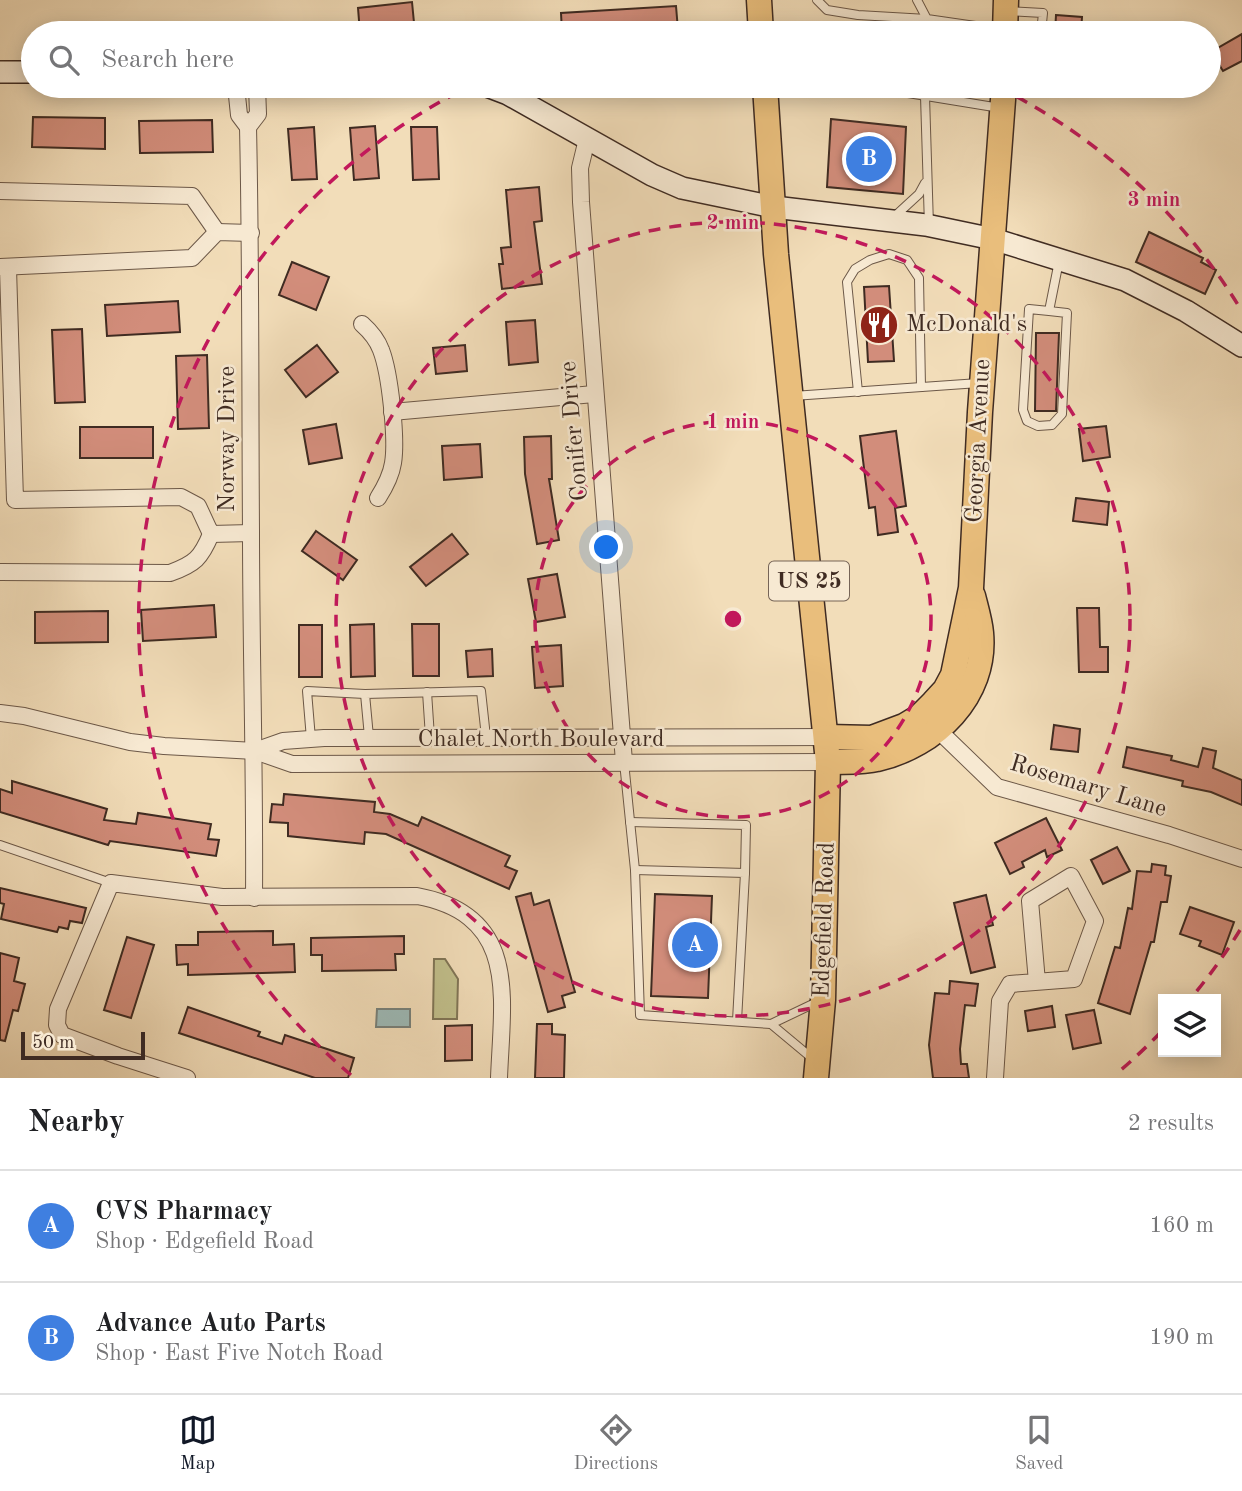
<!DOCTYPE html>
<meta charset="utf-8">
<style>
body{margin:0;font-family:"Old Standard TT",serif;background:#f2f2f2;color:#202124}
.controls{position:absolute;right:21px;bottom:21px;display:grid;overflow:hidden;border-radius:0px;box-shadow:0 4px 18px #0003}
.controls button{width:63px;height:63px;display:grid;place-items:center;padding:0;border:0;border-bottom:2px solid #e0e0e0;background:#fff;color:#202124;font:35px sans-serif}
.scale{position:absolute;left:21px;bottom:18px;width:124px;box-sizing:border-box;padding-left:7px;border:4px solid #3f2b22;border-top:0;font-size:19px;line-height:24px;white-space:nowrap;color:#3f2b22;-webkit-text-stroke:5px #f7e9d2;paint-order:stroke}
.you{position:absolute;left:607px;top:548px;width:24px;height:24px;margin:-18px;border:5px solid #fff;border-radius:50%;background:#1a73e8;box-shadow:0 0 0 10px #1a73e833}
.badge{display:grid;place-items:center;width:46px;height:46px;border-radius:50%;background:#111827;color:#fff;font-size:23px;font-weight:700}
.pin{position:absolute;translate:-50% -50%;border:4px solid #fff;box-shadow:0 2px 7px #0006}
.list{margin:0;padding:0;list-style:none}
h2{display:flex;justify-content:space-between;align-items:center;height:91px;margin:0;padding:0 28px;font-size:30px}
h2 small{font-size:23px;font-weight:400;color:#757577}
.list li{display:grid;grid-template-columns:46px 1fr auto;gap:21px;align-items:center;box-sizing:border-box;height:112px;padding:0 28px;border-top:2px solid #e0e0e0}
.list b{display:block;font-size:26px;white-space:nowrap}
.list p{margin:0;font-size:23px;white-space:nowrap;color:#757577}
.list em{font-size:23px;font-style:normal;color:#757577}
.icon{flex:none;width:38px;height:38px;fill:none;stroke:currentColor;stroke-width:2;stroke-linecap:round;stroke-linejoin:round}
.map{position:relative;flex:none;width:1242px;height:1078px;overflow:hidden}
.search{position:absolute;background:#fff;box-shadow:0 4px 18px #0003;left:21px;right:21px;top:21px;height:77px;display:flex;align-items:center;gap:18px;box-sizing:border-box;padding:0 24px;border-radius:38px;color:#757577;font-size:26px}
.sheet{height:315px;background:#fff}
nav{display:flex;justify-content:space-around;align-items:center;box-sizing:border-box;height:98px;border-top:2px solid #e0e0e0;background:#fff;font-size:19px;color:#757577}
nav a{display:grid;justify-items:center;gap:4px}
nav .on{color:#111827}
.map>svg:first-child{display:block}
</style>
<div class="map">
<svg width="1242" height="1078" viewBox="0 0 1242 1078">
<rect width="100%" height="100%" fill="#f2ddb9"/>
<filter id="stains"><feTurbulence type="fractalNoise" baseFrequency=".00286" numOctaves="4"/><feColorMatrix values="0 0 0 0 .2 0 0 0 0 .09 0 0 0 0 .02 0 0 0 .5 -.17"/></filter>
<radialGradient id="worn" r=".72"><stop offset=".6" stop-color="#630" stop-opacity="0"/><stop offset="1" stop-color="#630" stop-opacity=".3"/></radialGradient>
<!-- green -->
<path fill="#c1bf8b" stroke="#807556" stroke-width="2" d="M434 959H445L458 979 457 1019H433Z"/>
<!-- water -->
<path fill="#9dbab7" stroke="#77817b" stroke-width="2" d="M377 1009H410V1027H376Z"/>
<!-- building -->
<g fill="#d28d7b" stroke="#3f2b22" stroke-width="2">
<path d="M412 2 415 33H360L358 8Z"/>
<path d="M676 6 678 30 622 33H562L561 13Z"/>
<path d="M1056 15 1082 17 1081 33H1055Z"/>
<path d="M1242 34V61L1223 71 1220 66 1209 72V53Z"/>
<path d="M33 117 105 118V149L32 147Z"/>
<path d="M831 119 906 127 903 194 827 187Z"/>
<path d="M212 120 213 152 140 153 139 121Z"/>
<path d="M375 126 379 178 354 180 350 128Z"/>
<path d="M314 127 317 179 292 180 288 129Z"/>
<path d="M411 127H437L439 179 413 180Z"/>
<path d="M539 187 542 221 534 222 542 284 502 289 499 264H503L501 248 511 247 506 190Z"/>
<path d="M1149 232 1203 258 1201 262 1216 270 1205 294 1136 262Z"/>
<path d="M292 262 329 277 316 310 279 295Z"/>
<path d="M889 286 894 361 868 362 864 287Z"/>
<path d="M178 301 180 332 107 336 105 305Z"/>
<path d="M535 320 538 362 509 365 506 322Z"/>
<path d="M82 329 85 402 55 403 52 330Z"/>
<path d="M1036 333H1059L1056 411H1035Z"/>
<path d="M317 345 338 372 306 397 285 370Z"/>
<path d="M465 345 467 371 436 374 433 348Z"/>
<path d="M207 355 209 428 178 429 176 356Z"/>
<path d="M336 424 342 458 309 464 303 430Z"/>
<path d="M1106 426 1110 457 1083 461 1079 429Z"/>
<rect x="80" y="427" width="73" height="31"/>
<path d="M896 431 906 506 895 508 898 532 878 535 875 507 869 508 860 436Z"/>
<path d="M551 436 552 479H549L559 540 537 544 525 474 524 437Z"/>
<path d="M480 444 482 477 444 480 442 446Z"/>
<path d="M1076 498 1109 502 1107 525 1073 521Z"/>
<path d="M316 531 357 560 343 580 302 551Z"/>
<path d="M452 534 468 554 426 586 410 567Z"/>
<path d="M557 574 565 617 536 622 528 579Z"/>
<path d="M214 605 216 637 143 641 141 610Z"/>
<path d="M1077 608H1099L1100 647H1108V672H1079Z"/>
<path d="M108 611V642L35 643V612Z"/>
<path d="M374 624 375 676 351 677 350 625Z"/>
<path d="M412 624H439V676H413Z"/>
<rect x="299" y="625" width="23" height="52"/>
<path d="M561 645 563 686 535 688 532 647Z"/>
<path d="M492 649 493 676 468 677 466 651Z"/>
<path d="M1054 725 1080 729 1078 752 1051 749Z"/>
<path d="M1127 747 1172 756 1171 760 1198 767 1203 748 1216 751 1213 768 1242 780V805L1211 792 1182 786 1183 781 1123 767Z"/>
<path d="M12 781 107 809 104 820 136 824 138 813 211 824 208 839 219 840 216 856 110 841 108 845 0 812V789L12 793Z"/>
<path d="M284 794 375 802 374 812 390 814 418 826 422 817 510 856 505 866 517 871 509 889 386 834 365 832 364 844 288 836V823L270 822 272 804 283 805Z"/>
<path d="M1046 818 1062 850 1047 857 1045 850 1022 862 1024 867 1010 874 995 843Z"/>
<path d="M1117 847 1130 871 1103 884 1091 860Z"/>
<path d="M1152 864 1166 866 1165 875 1171 876 1167 902H1161L1154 942H1151L1130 1014 1098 1003 1115 947 1120 948 1128 908 1132 909 1137 871 1151 872Z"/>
<path d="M0 888 86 908 82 923 70 921 68 929 59 927 57 932 1 919 4 904 0 903Z"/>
<path d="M531 893 534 905 549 900 575 992 562 996 565 1007 548 1012 516 897Z"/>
<path d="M655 894 712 896 708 998 651 996Z"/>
<path d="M986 895 993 925 986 927 995 967 971 973 954 903Z"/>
<path d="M1190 907 1234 922 1222 955 1199 946 1201 941 1180 934Z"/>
<path d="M273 931V945L294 944 295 972 188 975V964L177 965 176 945H198V932Z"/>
<path d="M404 936V954H395L396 970 322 971V955H311V938Z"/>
<path d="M127 937 154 945 131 1018 104 1010Z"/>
<path d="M0 953 19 958 14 981 25 984 18 1011 13 1010 5 1041 0 1040Z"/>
<path d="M950 981 978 984 975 1006 965 1005 960 1049 961 1064H967L969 1078H933L929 1045 935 993 949 994Z"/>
<path d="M1052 1006 1055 1027 1028 1031 1025 1011Z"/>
<path d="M188 1007 260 1032 258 1036 282 1044 285 1035 354 1058 348 1078H315L179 1033Z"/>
<path d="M1094 1010 1101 1043 1073 1049 1066 1015Z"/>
<path d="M537 1024H552V1034L565 1035 564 1078H535Z"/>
<path d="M472 1025V1060L445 1061V1026Z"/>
</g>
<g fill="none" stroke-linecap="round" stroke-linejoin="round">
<!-- lane casing -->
<g stroke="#6c5848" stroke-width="10">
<g id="lane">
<path d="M817 0 827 10 858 15 927 19"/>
<path d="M917 0 927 19 1003 30"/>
<path d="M1009 11 1043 13 1041 33"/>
<path d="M865 86 1000 108"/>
<path d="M925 96 929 226"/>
<path d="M894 217 919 194 925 183"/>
<path d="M1049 311 1067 313 1062 414 1052 425 1038 426 1027 421 1023 410 1029 309 1049 311 1059 261"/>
<path d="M858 392 847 282 855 269 870 260 889 254 907 260 919 278 921 387"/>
<path d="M793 396 979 383"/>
<path d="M427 692 430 737"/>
<path d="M369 737 365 694 481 691 486 737"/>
<path d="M311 739 307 691 365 694"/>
<path d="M624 762 635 870 640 1015 771 1024"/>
<path d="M630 822 746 825 745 873"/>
<path d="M0 845 111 883"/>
<path d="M635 870 745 873 737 1021"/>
<path d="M813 1059 771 1024 817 1002"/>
</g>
</g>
<!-- street casing -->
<g stroke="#6c5848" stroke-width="18">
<g id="street">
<path d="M236 86 239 115 248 127C251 261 250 396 251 531 251 653 255 775 254 898"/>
<path d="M248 127 258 114 257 86"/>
<path d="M587 139 580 168 581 202 624 762"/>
<path d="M0 191 192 196 217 232"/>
<path d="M0 267 192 258 217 232 251 233"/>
<path d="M8 268 15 500 181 497 198 506 211 534 251 533"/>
<path d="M362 324C371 332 377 339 381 350 390 373 397 439 393 463 391 476 385 487 378 498"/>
<path d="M392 412 594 394"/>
<path d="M0 572 170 573C195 564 201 558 211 534"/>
<path d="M0 713 24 716 130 742 164 746 255 751 292 764 828 762"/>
<path d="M938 730 997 787 1169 835 1242 859"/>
<path d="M255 751 283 741 324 738 827 737"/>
<path d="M187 1078 118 1056 62 1035 57 1025 58 1009 111 883 222 897 417 896C520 915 502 998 499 1078"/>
<path d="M995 1078 1000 1001 1010 984 1074 979 1095 921 1071 876 1030 901 1037 982"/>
</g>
</g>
<!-- secondary casing -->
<g stroke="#3f2b22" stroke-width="24">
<g id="secondary">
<path d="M0 72H33"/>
<path d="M487 86 508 94 652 175 682 188 774 207 926 225 993 239 1125 280 1186 311 1242 346"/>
</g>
</g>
<!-- primary casing -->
<g stroke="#3f2b22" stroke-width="27">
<g id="primary">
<path d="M759 0 761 33"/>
<path d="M1005 33 1006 0"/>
<path d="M765 86 776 254 828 762 823 1000 816 1078"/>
<path d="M827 737 872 738 904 726 919 717 933 703 945 690 953 675 971 588 980 412 1004 86"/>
<path d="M828 762C844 761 862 763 877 759 935 746 987 696 981 633 980 621 976 608 973 596"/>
</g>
</g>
<!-- lane -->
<use href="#lane" stroke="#f7e9d2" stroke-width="8"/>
<!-- street -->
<use href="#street" stroke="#f7e9d2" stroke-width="16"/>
<!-- secondary -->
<use href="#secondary" stroke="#f7e9d2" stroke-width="21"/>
<!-- primary -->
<use href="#primary" stroke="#e9be7c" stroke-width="24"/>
</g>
<!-- distance rings -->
<g fill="none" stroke="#c2185b" stroke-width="3.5" stroke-dasharray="12 9">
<circle cx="733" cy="619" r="198"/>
<circle cx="733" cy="619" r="397"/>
<path d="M1240 930A595 595 0 0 1 1192 997M1161 1032A595 595 0 0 1 1115 1075M351 1075A595 595 0 0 1 468 87M630 33A595 595 0 0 1 836 33M998 87A595 595 0 0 1 1240 308"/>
</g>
<!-- icons -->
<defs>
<g id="restaurant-disc" transform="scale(2.0125)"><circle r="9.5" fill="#8f2418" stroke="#f7e9d2"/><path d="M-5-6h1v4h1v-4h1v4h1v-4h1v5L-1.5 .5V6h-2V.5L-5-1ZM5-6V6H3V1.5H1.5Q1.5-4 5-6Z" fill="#fff"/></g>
</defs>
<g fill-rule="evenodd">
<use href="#restaurant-disc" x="879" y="325"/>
</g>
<g text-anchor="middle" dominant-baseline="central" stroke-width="5" stroke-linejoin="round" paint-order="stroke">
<!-- shield labels -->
<rect fill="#f7e9d2" stroke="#766457" stroke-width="2" x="769" y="561.5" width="80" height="39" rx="5"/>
<g font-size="23" font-weight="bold" fill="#3f2b22">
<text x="809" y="581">US 25</text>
</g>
<!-- poi labels -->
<g font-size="24" fill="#3f2b22" stroke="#f7e9d2" text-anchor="start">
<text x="906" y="325">McDonald's</text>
</g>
<!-- street labels -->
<g font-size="24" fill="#3f2b22" stroke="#f7e9d2">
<text transform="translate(575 431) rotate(-95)">Conifer Drive</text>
<text transform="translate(228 439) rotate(-90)">Norway Drive</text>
<text transform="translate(979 441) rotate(-87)">Georgia Avenue</text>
<text x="541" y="740">Chalet North Boulevard</text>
<text transform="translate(1088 787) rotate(17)">Rosemary Lane</text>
<text transform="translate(825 920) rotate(-88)">Edgefield Road</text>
</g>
</g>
<circle cx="733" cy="619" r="10" fill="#c2185b" stroke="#f7e9d2" stroke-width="3.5"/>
<g font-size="21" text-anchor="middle" font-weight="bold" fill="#c2185b" stroke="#f7e9d2" stroke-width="5" stroke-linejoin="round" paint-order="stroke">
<text x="1154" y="206">3 min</text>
<text x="733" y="229">2 min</text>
<text x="733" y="428">1 min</text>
</g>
<rect width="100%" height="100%" filter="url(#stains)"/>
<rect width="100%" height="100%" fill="url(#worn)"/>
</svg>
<div class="controls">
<button><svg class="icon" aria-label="layers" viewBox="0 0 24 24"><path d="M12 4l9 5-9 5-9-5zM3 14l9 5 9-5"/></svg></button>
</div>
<div class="scale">50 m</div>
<div class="you"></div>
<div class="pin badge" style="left:695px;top:945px;background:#3f7fe0">A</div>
<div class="pin badge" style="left:869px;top:159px;background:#3f7fe0">B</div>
<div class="search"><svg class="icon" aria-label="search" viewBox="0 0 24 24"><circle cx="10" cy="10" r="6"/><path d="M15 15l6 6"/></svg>Search here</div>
</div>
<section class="sheet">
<h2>Nearby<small>2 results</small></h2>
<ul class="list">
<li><span class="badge" style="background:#3f7fe0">A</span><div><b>CVS Pharmacy</b><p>Shop · Edgefield Road</p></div><em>160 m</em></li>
<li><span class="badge" style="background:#3f7fe0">B</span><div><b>Advance Auto Parts</b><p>Shop · East Five Notch Road</p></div><em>190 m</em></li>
</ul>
</section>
<nav>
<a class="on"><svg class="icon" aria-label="map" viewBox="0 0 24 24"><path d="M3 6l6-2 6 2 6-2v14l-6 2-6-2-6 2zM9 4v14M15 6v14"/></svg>Map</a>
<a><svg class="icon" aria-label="directions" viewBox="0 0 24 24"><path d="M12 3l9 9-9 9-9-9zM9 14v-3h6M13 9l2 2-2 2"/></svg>Directions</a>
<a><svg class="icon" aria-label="saved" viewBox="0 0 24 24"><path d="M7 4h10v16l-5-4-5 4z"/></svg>Saved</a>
</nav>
